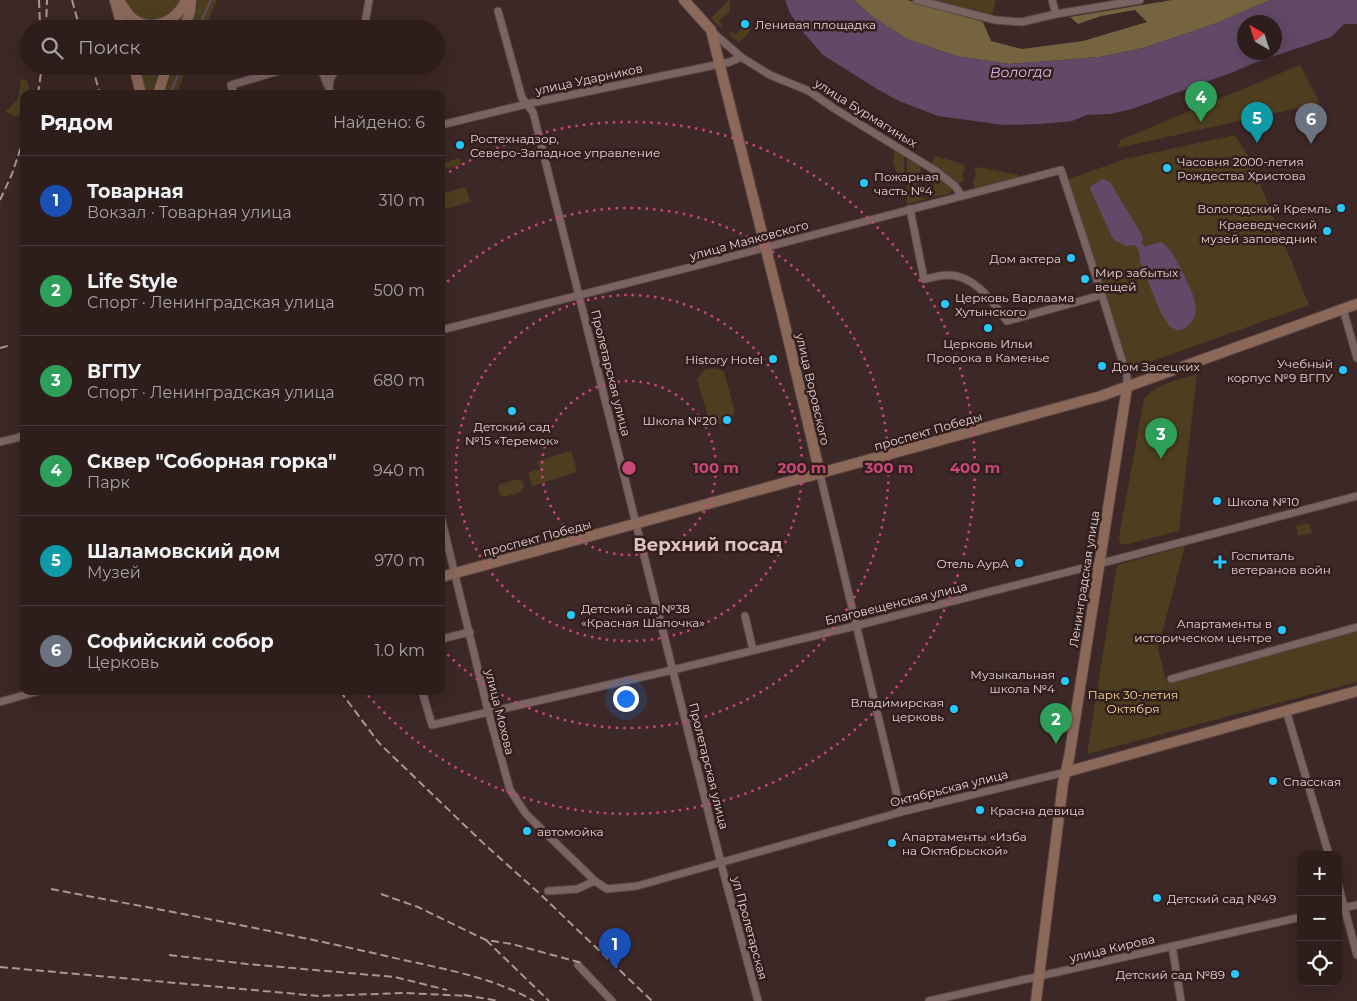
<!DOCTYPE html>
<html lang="ru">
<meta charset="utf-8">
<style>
body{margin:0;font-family:Montserrat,sans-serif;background:#392b29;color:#f1f3f6}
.controls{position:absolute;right:15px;bottom:15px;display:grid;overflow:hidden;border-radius:10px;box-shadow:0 5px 20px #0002}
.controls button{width:45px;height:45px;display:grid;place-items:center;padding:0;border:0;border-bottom:1px solid #483c3b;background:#2d1e1c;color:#f1f3f6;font:25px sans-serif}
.compass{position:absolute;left:1237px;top:15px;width:45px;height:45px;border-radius:50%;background:#2d1e1c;box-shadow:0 5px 20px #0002;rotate:321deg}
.you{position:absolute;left:625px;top:698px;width:18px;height:18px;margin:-12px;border:4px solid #fff;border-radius:50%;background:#1a73e8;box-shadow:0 0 0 8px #1a73e833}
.badge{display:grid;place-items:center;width:32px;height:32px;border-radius:50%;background:#8c9099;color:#fff;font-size:16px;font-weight:700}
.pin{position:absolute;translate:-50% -41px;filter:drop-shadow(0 1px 2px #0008)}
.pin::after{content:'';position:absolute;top:26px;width:18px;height:15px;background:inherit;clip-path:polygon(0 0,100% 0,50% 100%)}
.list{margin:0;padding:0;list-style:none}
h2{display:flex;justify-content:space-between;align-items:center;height:65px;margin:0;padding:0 20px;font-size:21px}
h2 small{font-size:16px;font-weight:400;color:#a7a2a3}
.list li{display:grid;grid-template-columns:32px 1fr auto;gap:15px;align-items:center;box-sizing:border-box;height:90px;padding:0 20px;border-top:1px solid #483c3b}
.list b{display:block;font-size:19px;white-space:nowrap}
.list p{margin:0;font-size:16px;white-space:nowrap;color:#a7a2a3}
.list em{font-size:16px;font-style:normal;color:#a7a2a3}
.icon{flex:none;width:28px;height:28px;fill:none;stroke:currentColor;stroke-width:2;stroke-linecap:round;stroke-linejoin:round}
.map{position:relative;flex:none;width:1357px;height:1001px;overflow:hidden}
.search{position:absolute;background:#2d1e1c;box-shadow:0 5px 20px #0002;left:20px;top:20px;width:425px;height:55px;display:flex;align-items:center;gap:12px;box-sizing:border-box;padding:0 18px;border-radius:28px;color:#a7a2a3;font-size:19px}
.panel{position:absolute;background:#2d1e1c;box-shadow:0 5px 20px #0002;left:20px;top:90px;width:425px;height:605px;border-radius:10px}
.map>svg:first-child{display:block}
</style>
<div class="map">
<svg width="1357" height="1001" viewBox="0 0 1357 1001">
<rect width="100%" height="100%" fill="#3c2826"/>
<!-- green -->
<g fill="#4c3e1f">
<path d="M123 0H182L179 7 159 22 138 18Z"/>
<path d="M197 0H217L204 29H189L197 8Z"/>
<path d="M729 0H730V12L719 21 722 25 720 27 711 18Z"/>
<path d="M932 0H996L992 15Z"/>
<path d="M121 7 144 26 183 11 176 29H127Z"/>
<path d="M743 25H751L750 31 739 43 729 34 731 32 735 35 742 28Z"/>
<path d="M1300 65 1320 103 1118 148 1120 140Z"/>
<path d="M137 66H159L152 94H145Z"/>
<path d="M173 66H187L177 94H165Z"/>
<path d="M21 79 27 80 29 88 28 94H24L23 111 16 117 5 112 18 99Z"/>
<path d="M1235 135 1250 159 1309 305 1130 369 1068 179 1129 158Z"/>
<path d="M895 148 904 154V175L898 176 897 175 893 161Z"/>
<path d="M907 155 921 164 920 173 907 175Z"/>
<path d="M935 156 964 164 965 170C962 173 962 176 964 180L960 184 931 165Z"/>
<path d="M460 158 462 165 444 169 443 163Z"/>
<path d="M977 167 1019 175 1018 178 975 189 973 181C976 177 977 175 974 170Z"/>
<path d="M937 174 952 187V190L948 194 930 198 934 195V187L928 181H925L923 177Z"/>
<path d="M921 177 922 181 919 183 917 187 919 196 927 199 907 204V181Z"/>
<path d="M466 187 470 202 442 210 441 194Z"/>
<path d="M716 368 724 372 735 411 731 419 720 424 709 419 697 380 704 370Z"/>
<path d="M1197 374 1179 531 1124 545 1120 543 1119 537 1144 399C1158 383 1177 380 1197 374Z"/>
<path d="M571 451 577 472 532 486 528 473 540 469 537 461Z"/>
<path d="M518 479 522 481 524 486 521 492 504 497 499 494 498 488 500 484Z"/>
<path d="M1309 523 1312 533 1298 536 1296 526Z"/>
<path d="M1185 546 1158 648 1167 684 1357 631V682L1087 754 1117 565Z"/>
</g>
<!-- forest -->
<path fill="#75643f" d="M854 0H907L983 22 991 41 1022 49 1083 41 1147 22 1135 10 1101 16 1078 24 1070 17 1172 0H1270L1217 23 1143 48 1100 57 1009 64 956 56 907 39 870 15Z"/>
<!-- water -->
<g fill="#624967" fill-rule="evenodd">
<path d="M785 0H854L870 15 907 39 956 56 1009 64 1100 57 1143 48 1217 23 1270 0H1357V24H1344L1331 37 1257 62 1233 72 1132 109 1110 114 1087 115 1072 121 1040 124 1004 125 938 116 899 101 877 89 823 55 801 30 790 13ZM1244 22H1274V52H1244Z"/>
<path d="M1102 179 1110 182 1142 235 1143 240 1141 242 1145 247 1152 244 1161 242C1173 250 1177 262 1184 275 1194 295 1207 321 1178 331L1169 326 1161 313 1140 262 1139 251 1135 245 1126 246 1113 239 1090 189 1091 186Z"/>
</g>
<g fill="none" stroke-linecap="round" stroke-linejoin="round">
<!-- stream -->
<g stroke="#624967" stroke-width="2">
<path d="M198 29 211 0"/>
<path d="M170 94 182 66"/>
</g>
<!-- street casing -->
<g stroke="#584746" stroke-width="9">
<g id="street">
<path d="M917 0 995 20 1022 22 1056 14 1140 0"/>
<path d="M1052 0 1056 14"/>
<path d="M498 11 522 98 533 112 723 871 758 1001"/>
<path d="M364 29 369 0"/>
<path d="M711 31 741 57 770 75 809 91 835 109 936 171 955 186 962 196"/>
<path d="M320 66 327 84"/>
<path d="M329 90C329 79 332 72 342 66"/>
<path d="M234 94 231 85 296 66"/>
<path d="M441 125 527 104 730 62 741 57"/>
<path d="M910 209 924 279C932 278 940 275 947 275 976 275 992 302 1007 321L1102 295"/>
<path d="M1343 309 1357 358"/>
<path d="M441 330 695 266 1061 170 1102 295 1127 376V387"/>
<path d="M0 442 24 436"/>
<path d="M820 474 901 812"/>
<path d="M441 517 488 711 510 790 526 814 595 881"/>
<path d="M745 616 753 650"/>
<path d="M441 639 470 632"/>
<path d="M1171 679 1357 627"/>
<path d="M422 691 432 725 664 672 847 628 1087 567 1357 496"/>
<path d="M0 702 39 691"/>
<path d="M1286 710 1329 855"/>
<path d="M1338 884 1357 955"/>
<path d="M548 891 577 889 595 881 607 889 637 886 901 812 1066 772"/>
<path d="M1338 909 1357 905"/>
<path d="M1172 946 1181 1001"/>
<path d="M578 965 612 1001"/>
<path d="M929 1001C1053 974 1177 945 1301 917"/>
</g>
</g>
<!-- secondary casing -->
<g stroke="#584746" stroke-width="12">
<g id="secondary">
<path d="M118 0C123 6 127 14 133 19 153 33 177 21 186 0"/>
<path d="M684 0 711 30 783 317 820 474"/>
<path d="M115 1 123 29"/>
<path d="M184 29 190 11 191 0"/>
<path d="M134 66 141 94"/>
<path d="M158 94 167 66"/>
<path d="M441 577 1101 396 1357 304"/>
<path d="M1066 772 1357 691"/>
<path d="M1036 1001 1063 783 1069 758 1127 387"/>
</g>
</g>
<!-- street -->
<use href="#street" stroke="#7b6362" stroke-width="7"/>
<!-- secondary -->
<use href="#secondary" stroke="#8c6859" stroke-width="10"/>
<!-- rail -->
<g stroke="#a79795" stroke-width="2" stroke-dasharray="8 4" stroke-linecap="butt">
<path d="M39 0 40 25"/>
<path d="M72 0 80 29"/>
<path d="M46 29 47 0"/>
<path d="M92 66 100 94"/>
<path d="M38 94 42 66"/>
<path d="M0 200 12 174 24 138"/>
<path d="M0 348 11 345"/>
<path d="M340 691 379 743 482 842 540 894 652 1001"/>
<path d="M51 889C161 910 272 930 382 955 431 967 490 975 534 1001"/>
<path d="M381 894 418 907 486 940 512 944 582 963"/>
<path d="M486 940 549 1001"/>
<path d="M169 955 247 964 395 977 447 990"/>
<path d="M0 967 319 996 404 993 469 996"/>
<path d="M464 995 499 1001"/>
</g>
</g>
<!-- distance rings -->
<g fill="none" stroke="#ca4779" stroke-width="2.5" stroke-dasharray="2.5 5">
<circle cx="629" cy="468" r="87"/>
<circle cx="629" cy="468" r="173"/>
<path d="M442 287A260 260 0 1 1 442 649"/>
<path d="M443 176A346 346 0 1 1 366 693"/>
</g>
<!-- markers -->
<g fill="#25c9fe" stroke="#321e1d" stroke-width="2">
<circle cx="745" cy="24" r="5"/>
<circle cx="460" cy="145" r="5"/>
<circle cx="1167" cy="168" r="5"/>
<circle cx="864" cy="183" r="5"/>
<circle cx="1341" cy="208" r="5"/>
<circle cx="1327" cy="231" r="5"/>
<circle cx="1071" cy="258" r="5"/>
<circle cx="1085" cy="279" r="5"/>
<circle cx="945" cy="304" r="5"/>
<circle cx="988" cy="328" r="5"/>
<circle cx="773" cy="359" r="5"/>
<circle cx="1102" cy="366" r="5"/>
<circle cx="1343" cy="370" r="5"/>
<circle cx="512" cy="411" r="5"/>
<circle cx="727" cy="420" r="5"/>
<circle cx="1217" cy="501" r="5"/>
<path d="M1217.5 554.5h5v5h5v5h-5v5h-5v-5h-5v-5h5z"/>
<circle cx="1019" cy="563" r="5"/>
<circle cx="571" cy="615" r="5"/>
<circle cx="1282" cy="630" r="5"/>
<circle cx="1065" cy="681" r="5"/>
<circle cx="954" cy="709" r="5"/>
<circle cx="1273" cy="781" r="5"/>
<circle cx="980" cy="810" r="5"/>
<circle cx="527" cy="831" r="5"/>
<circle cx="892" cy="843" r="5"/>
<circle cx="1157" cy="898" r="5"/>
<circle cx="1235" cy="974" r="5"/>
</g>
<g text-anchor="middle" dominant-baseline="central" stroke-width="5" stroke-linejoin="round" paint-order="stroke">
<!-- poi labels -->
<g font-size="12" fill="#e2d4d3" stroke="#321e1d" text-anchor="start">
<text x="755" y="24">Ленивая площадка</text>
<text x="470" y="138">Ростехнадзор,<tspan x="470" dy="14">Северо-Западное управление</tspan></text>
<text x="1177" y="161">Часовня 2000-летия<tspan x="1177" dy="14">Рождества Христова</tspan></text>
<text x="874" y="176">Пожарная<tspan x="874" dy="14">часть №4</tspan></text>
<text x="1331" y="208" text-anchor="end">Вологодский Кремль</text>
<text x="1317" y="224" text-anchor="end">Краеведческий<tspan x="1317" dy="14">музей заповедник</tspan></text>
<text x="1061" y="258" text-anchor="end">Дом актера</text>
<text x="1095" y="272">Мир забытых<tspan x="1095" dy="14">вещей</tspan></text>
<text x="955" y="297">Церковь Варлаама<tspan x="955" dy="14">Хутынского</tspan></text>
<text x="988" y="343" text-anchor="middle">Церковь Ильи<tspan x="988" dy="14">Пророка в Каменье</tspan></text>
<text x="763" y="359" text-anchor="end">History Hotel</text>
<text x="1333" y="363" text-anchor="end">Учебный<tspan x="1333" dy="14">корпус №9 ВГПУ</tspan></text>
<text x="1112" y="366">Дом Засецких</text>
<text x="717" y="420" text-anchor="end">Школа №20</text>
<text x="512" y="426" text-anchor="middle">Детский сад<tspan x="512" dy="14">№15 «Теремок»</tspan></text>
<text x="1227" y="501">Школа №10</text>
<text x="1231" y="555">Госпиталь<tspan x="1231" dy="14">ветеранов войн</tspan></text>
<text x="1009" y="563" text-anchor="end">Отель АурА</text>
<text x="581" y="608">Детский сад №38<tspan x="581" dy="14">«Красная Шапочка»</tspan></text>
<text x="1272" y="623" text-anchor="end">Апартаменты в<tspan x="1272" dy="14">историческом центре</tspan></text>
<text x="1055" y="674" text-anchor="end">Музыкальная<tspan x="1055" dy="14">школа №4</tspan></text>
<text x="944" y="702" text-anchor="end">Владимирская<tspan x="944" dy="14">церковь</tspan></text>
<text x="1283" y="781">Спасская</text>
<text x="990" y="810">Красна девица</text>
<text x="537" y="831">автомойка</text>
<text x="902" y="836">Апартаменты «Изба<tspan x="902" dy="14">на Октябрьской»</tspan></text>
<text x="1167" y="898">Детский сад №49</text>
<text x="1225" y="974" text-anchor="end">Детский сад №89</text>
</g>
<!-- street labels -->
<g font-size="12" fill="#e2d4d3" stroke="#321e1d">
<text transform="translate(589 79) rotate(-12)">улица Ударников</text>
<text transform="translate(866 113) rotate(32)">улица Бурмагиных</text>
<text transform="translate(749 240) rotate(-15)">улица Маяковского</text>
<text transform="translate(611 373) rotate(76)">Пролетарская улица</text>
<text transform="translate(813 389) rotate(77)">улица Воровского</text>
<text transform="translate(928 431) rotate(-16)">проспект Победы</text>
<text transform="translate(537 538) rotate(-15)">проспект Победы</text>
<text transform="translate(1084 579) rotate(-81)">Ленинградская улица</text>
<text transform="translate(896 603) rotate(-14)">Благовещенская улица</text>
<text transform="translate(500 712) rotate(76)">улица Мохова</text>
<text transform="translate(709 766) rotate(76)">Пролетарская улица</text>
<text transform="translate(949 788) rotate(-14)">Октябрьская улица</text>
<text transform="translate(750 928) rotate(75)">ул Пролетарская</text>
<text transform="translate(1112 948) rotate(-13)">улица Кирова</text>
</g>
<!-- park labels -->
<g font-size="12" fill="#f7d898" stroke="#321e1d">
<text x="1133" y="694">Парк 30-летия<tspan x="1133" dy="14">Октября</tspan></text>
</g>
<!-- water labels -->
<g font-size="14" font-style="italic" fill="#e5b8ee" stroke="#321e1d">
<text transform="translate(1021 72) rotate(-1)">Вологда</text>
</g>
<!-- district labels -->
<g font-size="18" font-weight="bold" fill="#dec3c1" stroke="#321e1d">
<text x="708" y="545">Верхний посад</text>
</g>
</g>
<circle cx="629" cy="468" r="8" fill="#ca4779" stroke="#321e1d" stroke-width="2.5"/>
<g font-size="15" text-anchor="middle" font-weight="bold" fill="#ca4779" stroke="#321e1d" stroke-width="5" stroke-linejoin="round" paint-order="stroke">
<text x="716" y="473">100 m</text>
<text x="802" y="473">200 m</text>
<text x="889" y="473">300 m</text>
<text x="975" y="473">400 m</text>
</g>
</svg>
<div class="controls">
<button>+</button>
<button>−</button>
<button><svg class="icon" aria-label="locate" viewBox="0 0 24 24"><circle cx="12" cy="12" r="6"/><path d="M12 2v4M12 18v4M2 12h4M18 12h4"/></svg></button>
</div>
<svg class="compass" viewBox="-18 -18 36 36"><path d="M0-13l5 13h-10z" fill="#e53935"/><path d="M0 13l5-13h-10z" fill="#a7a2a3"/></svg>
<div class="you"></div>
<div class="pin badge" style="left:615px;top:969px;background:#1a4fb4">1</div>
<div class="pin badge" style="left:1056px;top:744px;background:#2e9e5b">2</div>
<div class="pin badge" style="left:1161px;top:459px;background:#2e9e5b">3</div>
<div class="pin badge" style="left:1201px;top:122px;background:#2e9e5b">4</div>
<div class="pin badge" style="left:1257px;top:143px;background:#0f9aa8">5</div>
<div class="pin badge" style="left:1311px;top:144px;background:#6b7280">6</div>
<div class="search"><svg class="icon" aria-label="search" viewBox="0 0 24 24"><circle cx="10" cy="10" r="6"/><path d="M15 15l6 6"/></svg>Поиск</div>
<section class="panel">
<h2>Рядом<small>Найдено: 6</small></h2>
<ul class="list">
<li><span class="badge" style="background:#1a4fb4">1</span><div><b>Товарная</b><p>Вокзал · Товарная улица</p></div><em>310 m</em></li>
<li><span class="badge" style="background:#2e9e5b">2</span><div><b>Life Style</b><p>Спорт · Ленинградская улица</p></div><em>500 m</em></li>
<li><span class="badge" style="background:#2e9e5b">3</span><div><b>ВГПУ</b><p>Спорт · Ленинградская улица</p></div><em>680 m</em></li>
<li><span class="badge" style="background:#2e9e5b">4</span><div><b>Сквер &quot;Соборная горка&quot;</b><p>Парк</p></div><em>940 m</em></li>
<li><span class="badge" style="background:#0f9aa8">5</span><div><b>Шаламовский дом</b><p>Музей</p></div><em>970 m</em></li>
<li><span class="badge" style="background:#6b7280">6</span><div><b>Софийский собор</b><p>Церковь</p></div><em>1.0 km</em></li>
</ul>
</section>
</div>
